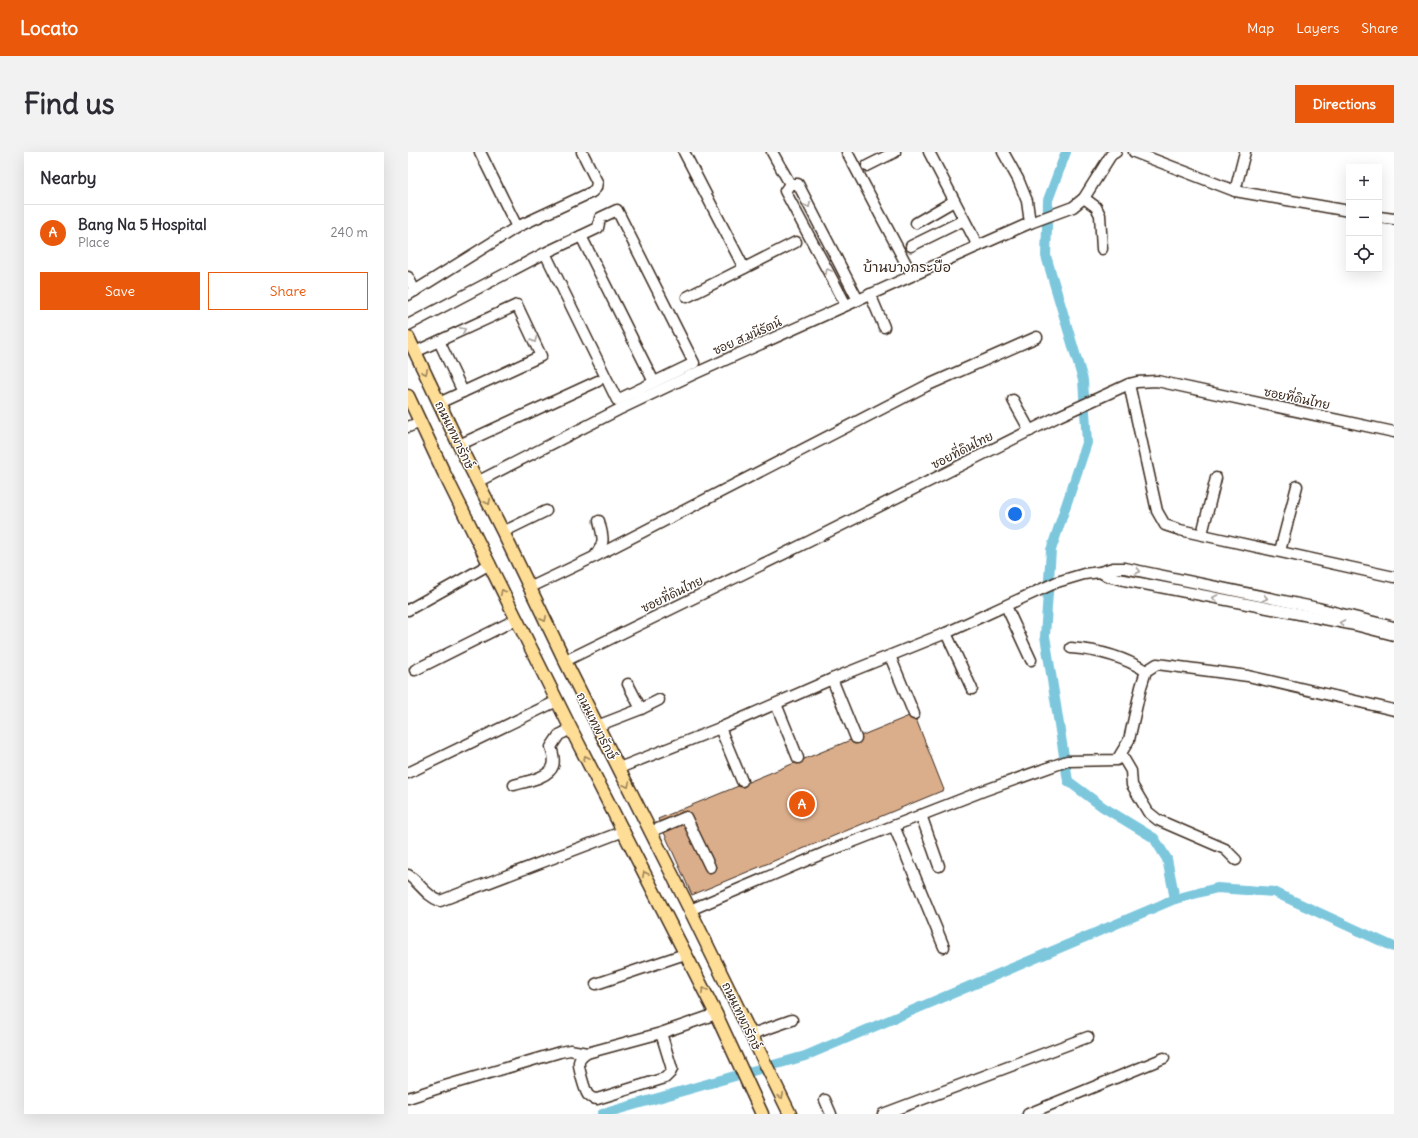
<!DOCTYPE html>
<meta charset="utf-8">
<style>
body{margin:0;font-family:Delius,"Playpen Sans Thai",sans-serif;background:#f2f2f3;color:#2b2b33}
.controls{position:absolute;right:12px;top:12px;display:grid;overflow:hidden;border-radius:0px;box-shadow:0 4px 16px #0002}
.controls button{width:36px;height:36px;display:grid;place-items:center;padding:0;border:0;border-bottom:1px solid #e1e1e2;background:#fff;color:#2b2b33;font:20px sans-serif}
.you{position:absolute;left:607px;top:362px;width:14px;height:14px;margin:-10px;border:3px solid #fff;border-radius:50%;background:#1a73e8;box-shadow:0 0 0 6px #1a73e833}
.badge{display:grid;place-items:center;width:26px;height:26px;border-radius:50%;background:#ea580c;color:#fff;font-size:13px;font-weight:700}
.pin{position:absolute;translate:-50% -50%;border:2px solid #fff;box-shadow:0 1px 4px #0006}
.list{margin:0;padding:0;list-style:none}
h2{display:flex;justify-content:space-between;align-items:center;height:52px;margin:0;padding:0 16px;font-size:17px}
h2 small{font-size:13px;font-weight:400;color:#7c7c81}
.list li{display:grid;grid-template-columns:26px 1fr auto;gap:12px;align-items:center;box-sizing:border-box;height:56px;padding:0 16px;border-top:1px solid #e1e1e2}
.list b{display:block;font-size:15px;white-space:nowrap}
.list p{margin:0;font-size:13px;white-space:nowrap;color:#7c7c81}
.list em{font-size:13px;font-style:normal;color:#7c7c81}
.actions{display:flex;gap:8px;padding:12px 16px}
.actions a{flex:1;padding:9px 0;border:1px solid #ea580c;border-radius:0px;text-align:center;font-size:14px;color:#ea580c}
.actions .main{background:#ea580c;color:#fff}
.icon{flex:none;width:22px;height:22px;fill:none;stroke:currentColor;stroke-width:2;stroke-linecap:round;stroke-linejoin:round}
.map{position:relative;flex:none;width:986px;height:962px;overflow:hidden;border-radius:0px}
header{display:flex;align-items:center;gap:24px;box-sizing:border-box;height:56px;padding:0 20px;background:#ea580c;color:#fff}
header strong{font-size:19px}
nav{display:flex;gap:22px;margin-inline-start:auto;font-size:14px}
.intro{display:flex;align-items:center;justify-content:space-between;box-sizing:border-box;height:96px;padding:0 24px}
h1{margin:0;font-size:28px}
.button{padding:10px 18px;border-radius:0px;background:#ea580c;color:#fff;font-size:14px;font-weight:700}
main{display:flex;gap:24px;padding:0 24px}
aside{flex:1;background:#fff;border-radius:0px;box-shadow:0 4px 16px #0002}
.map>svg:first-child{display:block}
</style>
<header>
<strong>Locato</strong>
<nav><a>Map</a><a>Layers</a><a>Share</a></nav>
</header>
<div class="intro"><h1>Find us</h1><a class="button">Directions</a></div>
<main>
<aside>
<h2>Nearby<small></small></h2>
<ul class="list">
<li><span class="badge">A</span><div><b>Bang Na 5 Hospital</b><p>Place</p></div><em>240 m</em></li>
</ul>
<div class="actions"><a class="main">Save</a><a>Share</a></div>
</aside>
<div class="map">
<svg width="986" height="962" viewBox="0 0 986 962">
<rect width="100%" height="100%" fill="#fff"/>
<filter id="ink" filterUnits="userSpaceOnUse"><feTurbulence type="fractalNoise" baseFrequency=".025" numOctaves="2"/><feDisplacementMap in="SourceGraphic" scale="8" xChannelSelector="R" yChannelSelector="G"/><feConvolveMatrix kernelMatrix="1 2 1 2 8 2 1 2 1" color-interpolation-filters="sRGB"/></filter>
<g filter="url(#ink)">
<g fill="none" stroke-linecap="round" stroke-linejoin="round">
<!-- canal -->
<g stroke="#7dc7dd" stroke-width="10">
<path d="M658 0 640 48 638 104 675 228 679 291 643 398 637 484 660 629 695 655 746 686 759 707 767 747"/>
<path d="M194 962 397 904 767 747 809 736 866 740 986 795"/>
</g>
</g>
<!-- building -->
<path fill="#dbae8b" stroke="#3b2a1e" d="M506 562 536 638 284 743 250 667Z"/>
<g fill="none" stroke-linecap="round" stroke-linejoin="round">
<!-- minor casing -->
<g stroke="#3b2a1e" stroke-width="13">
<g id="minor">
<path d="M276 0 336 116"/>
<path d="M364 0 382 32"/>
<path d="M439 0 504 123"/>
<path d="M521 0 570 94"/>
<path d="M595 0 610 27 619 49 622 71"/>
<path d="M726 0 827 39 941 59"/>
<path d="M459 14 487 0"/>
<path d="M827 39 837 0"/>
<path d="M676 46 688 55 692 63 694 97"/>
<path d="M971 65 986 67"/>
<path d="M508 71 546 49"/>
<path d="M109 75 184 40 188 36 189 30 174 0"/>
<path d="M173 84 246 230"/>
<path d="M503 94 556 68"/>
<path d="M0 125 7 139"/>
<path d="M462 142 476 175"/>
<path d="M0 143 109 75 72 0"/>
<path d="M279 145 388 90"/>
<path d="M438 153 377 39 382 32H390L450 148"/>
<path d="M0 173 137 101 190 76 192 66 209 58 286 211 209 248 137 101"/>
<path d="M31 189 55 240"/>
<path d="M7 200 109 153 133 204 31 251"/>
<path d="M721 232 749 359 757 373 772 378 986 425"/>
<path d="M605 248 622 279"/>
<path d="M0 275 13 270"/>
<path d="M51 293 190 229"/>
<path d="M69 330 210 258 286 222 570 94 622 71 665 55 676 46 703 3 708 0"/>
<path d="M95 380 138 359"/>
<path d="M794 382 808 326"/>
<path d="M872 399 889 334"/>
<path d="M187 404C198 388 195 387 191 369"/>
<path d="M692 420 699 424 716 428 947 473 986 483"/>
<path d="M121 436 186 405 518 234 629 185"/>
<path d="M598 454 623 508"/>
<path d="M0 458 82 412"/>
<path d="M538 481 564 537"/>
<path d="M663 496C689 498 716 505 738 519"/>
<path d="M482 504 506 562"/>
<path d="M157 509 402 389 651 264 721 232 729 230 749 229 986 280"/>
<path d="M7 518 109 467"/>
<path d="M424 527 448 586"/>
<path d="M220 532 233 557"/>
<path d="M368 552 390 606"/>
<path d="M189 574 233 557 251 548"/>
<path d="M312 576 334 629"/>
<path d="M713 602 723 619 724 633 740 660 750 668 817 697 828 708"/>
<path d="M211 616 312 576 424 527 538 481 649 430 676 422 692 420 705 416H717L910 456 986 475"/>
<path d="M0 621 149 549"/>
<path d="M106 633C116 630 141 626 145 614 147 608 145 601 143 595L151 583 163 577"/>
<path d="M513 663 531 714"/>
<path d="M486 674 536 795"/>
<path d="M242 680 278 665 302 715"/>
<path d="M0 723C12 731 18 744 32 749L216 679"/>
<path d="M282 758 416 701 575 639 659 609 709 608 721 588 733 535 738 519 749 512 840 524 986 558"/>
<path d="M188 832 277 802"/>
<path d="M253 881 264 917 262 921 257 926 189 947C185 947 183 946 180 943 177 939 170 915 171 910 172 906 176 903 179 901L253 881 308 862"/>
<path d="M344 882 384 868"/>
<path d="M0 946 37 934 152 900 162 898 179 901"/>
<path d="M417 948 423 962"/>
<path d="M475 962 680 885"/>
<path d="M620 962 756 906"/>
</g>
</g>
<!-- major casing -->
<g stroke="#3b2a1e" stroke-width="15">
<g id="major">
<path d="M0 185 51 293 95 380 157 509 282 758 382 962"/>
<path d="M0 244 36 321 163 577 308 862 354 962"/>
</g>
</g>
<!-- minor -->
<use href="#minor" stroke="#fff" stroke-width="10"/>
<!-- major -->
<use href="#major" stroke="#fedd96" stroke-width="12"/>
</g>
<!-- one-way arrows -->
<defs><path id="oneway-chevron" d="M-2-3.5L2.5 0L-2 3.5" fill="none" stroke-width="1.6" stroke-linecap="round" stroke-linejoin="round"/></defs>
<g stroke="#a79f9a">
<use href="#oneway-chevron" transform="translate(400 53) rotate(62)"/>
<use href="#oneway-chevron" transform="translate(420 119) rotate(-118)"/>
<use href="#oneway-chevron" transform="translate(55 178) rotate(-25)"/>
<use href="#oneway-chevron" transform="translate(126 188) rotate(65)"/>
<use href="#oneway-chevron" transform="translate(730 419) rotate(12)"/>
<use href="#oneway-chevron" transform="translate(807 446) rotate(-169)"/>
<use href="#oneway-chevron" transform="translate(857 446) rotate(12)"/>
<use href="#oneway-chevron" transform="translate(934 471) rotate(-169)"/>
</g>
<g stroke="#9c845a">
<use href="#oneway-chevron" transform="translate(17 220) rotate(65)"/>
<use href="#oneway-chevron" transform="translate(80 350) rotate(63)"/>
<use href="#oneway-chevron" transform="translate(95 440) rotate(-116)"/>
<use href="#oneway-chevron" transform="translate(136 467) rotate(64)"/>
<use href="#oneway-chevron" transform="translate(178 606) rotate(-117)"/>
<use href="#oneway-chevron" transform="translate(219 633) rotate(64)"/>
<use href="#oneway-chevron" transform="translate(237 722) rotate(-117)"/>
<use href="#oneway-chevron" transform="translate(296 838) rotate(-117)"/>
<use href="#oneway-chevron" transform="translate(373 944) rotate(64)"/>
</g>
</g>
<g text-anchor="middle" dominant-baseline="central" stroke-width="3" stroke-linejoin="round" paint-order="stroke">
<!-- street labels -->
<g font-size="12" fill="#3b2a1e" stroke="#fff">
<text transform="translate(339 184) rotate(-24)">ซอย ส.มนีรัตน์</text>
<text transform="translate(889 246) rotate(12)">ซอยที่ดินไทย</text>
<text transform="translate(47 283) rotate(64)">ถนนเทพารักษ์</text>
<text transform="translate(554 298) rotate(-27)">ซอยที่ดินไทย</text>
<text transform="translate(264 442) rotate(-26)">ซอยที่ดินไทย</text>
<text transform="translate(189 574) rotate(63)">ถนนเทพารักษ์</text>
<text transform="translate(334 864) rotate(64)">ถนนเทพารักษ์</text>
</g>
<!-- quarter labels -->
<g font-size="14" fill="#3b2a1e" stroke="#fff">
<text x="499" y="115">บ้านบางกระบือ</text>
</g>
</g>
</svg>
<div class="controls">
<button>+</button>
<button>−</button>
<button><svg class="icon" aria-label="locate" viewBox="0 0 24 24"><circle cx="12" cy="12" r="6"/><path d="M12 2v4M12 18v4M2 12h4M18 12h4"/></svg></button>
</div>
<div class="you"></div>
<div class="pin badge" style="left:394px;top:652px">A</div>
</div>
</main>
